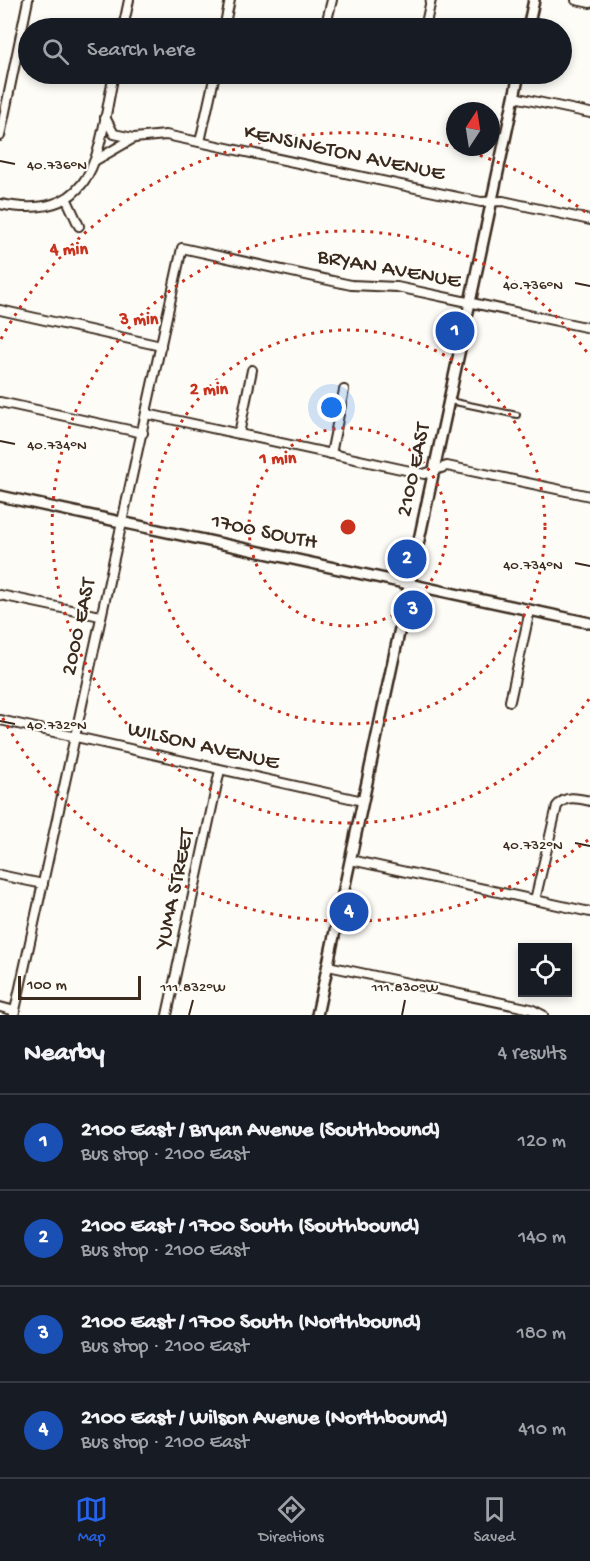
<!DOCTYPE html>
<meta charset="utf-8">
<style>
body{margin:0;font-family:"Gochi Hand",sans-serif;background:#20242c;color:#f1f3f6}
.controls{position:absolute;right:18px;bottom:18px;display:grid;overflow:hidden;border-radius:0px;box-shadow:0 3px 9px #0003}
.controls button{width:54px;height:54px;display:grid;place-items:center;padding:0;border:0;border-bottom:2px solid #363941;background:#171b24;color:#f1f3f6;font:30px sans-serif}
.compass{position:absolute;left:446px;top:102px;width:54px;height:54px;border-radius:50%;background:#171b24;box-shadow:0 3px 9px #0003;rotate:12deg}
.scale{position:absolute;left:18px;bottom:15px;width:123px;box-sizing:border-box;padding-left:6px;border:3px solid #3b2a1e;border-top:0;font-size:16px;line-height:21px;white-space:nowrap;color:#3b2a1e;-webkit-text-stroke:4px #fdfcf7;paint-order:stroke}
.you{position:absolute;left:332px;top:408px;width:21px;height:21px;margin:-15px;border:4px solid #fff;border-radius:50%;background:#1a73e8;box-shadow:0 0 0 9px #1a73e833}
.badge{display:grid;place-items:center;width:39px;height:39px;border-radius:50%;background:#2563eb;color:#fff;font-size:20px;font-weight:700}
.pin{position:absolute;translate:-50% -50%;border:3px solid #fff;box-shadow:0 2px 6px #0006}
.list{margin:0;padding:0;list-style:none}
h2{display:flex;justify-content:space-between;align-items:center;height:78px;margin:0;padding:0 24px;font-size:26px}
h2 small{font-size:20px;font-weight:400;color:#9ea1a6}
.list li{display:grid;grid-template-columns:39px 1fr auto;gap:18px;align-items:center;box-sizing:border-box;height:96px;padding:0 24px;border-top:2px solid #363941}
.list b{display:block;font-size:22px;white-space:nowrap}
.list p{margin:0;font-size:20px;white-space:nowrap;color:#9ea1a6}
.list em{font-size:20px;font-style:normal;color:#9ea1a6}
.icon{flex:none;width:33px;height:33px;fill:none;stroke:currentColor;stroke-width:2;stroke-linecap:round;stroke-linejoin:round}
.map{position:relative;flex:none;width:590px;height:1015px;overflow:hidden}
.search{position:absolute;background:#171b24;box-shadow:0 3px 9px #0003;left:18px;right:18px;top:18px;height:66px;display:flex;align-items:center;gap:15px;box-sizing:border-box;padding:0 21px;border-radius:33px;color:#9ea1a6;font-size:22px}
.sheet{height:462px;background:#171b24}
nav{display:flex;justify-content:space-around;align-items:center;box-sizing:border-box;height:84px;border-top:2px solid #363941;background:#171b24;font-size:16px;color:#9ea1a6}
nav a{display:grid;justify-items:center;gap:3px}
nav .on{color:#2563eb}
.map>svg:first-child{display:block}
</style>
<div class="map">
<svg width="590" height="1015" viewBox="0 0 590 1015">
<rect width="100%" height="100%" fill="#fdfcf7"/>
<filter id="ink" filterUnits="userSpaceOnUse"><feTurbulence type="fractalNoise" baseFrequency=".0167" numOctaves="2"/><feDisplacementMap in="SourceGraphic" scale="12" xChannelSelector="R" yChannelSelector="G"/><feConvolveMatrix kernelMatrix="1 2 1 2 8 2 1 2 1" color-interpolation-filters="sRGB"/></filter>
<g filter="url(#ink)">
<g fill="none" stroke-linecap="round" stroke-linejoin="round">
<!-- service casing -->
<g stroke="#3b2a1e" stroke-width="8">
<path id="service" d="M450 401 517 415"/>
</g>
<!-- minor casing -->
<g stroke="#3b2a1e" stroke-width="12">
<g id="minor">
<path d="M576 0 590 3"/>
<path d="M123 28 129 0"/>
<path d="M224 28 230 0"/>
<path d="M325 28 332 0"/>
<path d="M425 28 431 0"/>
<path d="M514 97 590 113"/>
<path d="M105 117 114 134 133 138"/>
<path d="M0 136 28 0"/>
<path d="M200 142 215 74"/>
<path d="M96 160 134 138 166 135 481 202 503 201 590 220"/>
<path d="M67 200 79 226"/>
<path d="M0 204C100 224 98 147 114 74"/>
<path d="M0 310 161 346"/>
<path d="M0 402 143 433"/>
<path d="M147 414 424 474 447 466 590 496"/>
<path d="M239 434 252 370"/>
<path d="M331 454 344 390"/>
<path d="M0 595 100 616"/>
<path d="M510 701 530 610"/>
<path d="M0 720 363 801"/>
<path d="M351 860 590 912"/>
<path d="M0 875 43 884"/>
<path d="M535 900 557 806C566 795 577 798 590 801"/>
<path d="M328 966 531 1009 543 1015"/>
<path d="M0 1007 15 1011"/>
<path d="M14 1015 182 248 351 285 397 287 590 328"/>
<path d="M167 1015 220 770"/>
</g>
</g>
<!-- tertiary casing -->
<g stroke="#3b2a1e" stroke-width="14">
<g id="tertiary">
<path d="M528 28 534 0"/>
<path d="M0 496 590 623"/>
<path d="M317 1015 519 74"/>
</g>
</g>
<!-- service -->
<use href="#service" stroke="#fdfcf7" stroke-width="4"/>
<!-- minor -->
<use href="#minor" stroke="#fdfcf7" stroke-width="8"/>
<!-- tertiary -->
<use href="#tertiary" stroke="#fdfcf7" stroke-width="9"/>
</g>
</g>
<!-- ticks -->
<path fill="none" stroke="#3b2a1e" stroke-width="2" d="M0 161 15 164M575 283 590 286M0 441 15 444M575 563 590 566M0 721 15 724M575 843 590 846M189 1015 193 1000M402 1015 405 1000"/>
<!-- distance rings -->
<g fill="none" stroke="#c8321e" stroke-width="3" stroke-dasharray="3 6">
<circle cx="348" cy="527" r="99"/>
<circle cx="348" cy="527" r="197"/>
<path d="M589 699A296 296 0 1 1 589 355"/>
<path d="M588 840A395 395 0 0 1 1 715M1 339A395 395 0 0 1 588 214"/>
</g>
<g text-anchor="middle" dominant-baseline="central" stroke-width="4.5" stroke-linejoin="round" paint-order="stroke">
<!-- street labels -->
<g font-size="22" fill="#3b2a1e" stroke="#fdfcf7">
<text transform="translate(344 154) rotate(12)">KENSINGTON AVENUE</text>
<text transform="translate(389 270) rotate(10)">BRYAN AVENUE</text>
<text transform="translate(415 470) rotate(-78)">2100 EAST</text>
<text transform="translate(264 533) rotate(12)">1700 SOUTH</text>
<text transform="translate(80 627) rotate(-78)">2000 EAST</text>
<text transform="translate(203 747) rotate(13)">WILSON AVENUE</text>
<text transform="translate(176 889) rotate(-78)">YUMA STREET</text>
</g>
</g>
<g font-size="15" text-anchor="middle" fill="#3b2a1e" stroke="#fdfcf7" stroke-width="4.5" stroke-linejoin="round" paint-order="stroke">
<text x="57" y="169">40.736°N</text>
<text x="533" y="289">40.736°N</text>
<text x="57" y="449">40.734°N</text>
<text x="533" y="569">40.734°N</text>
<text x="57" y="729">40.732°N</text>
<text x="533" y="849">40.732°N</text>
<text x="193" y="991">111.832°W</text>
<text x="405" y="991">111.830°W</text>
</g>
<circle cx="348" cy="527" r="9" fill="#c8321e" stroke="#fdfcf7" stroke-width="3"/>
<g font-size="18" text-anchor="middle" font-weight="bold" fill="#c8321e" stroke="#fdfcf7" stroke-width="4.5" stroke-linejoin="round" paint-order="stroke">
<text x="69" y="254">4 min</text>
<text x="139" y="324">3 min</text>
<text x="209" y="394">2 min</text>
<text x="278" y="463">1 min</text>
</g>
</svg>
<div class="controls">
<button><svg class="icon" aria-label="locate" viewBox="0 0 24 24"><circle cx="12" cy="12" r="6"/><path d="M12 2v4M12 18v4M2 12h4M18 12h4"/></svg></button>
</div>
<svg class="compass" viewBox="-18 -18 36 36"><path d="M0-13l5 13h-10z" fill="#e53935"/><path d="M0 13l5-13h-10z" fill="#9ea1a6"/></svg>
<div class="scale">100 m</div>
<div class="you"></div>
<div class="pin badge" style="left:455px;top:331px;background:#1a4fb4">1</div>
<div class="pin badge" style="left:407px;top:559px;background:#1a4fb4">2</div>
<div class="pin badge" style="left:413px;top:610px;background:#1a4fb4">3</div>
<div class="pin badge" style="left:349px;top:912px;background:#1a4fb4">4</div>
<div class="search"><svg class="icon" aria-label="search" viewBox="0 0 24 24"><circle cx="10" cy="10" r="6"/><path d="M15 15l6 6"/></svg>Search here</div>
</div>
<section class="sheet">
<h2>Nearby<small>4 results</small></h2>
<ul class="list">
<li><span class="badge" style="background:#1a4fb4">1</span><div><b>2100 East / Bryan Avenue (Southbound)</b><p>Bus stop · 2100 East</p></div><em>120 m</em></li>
<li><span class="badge" style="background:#1a4fb4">2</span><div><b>2100 East / 1700 South (Southbound)</b><p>Bus stop · 2100 East</p></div><em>140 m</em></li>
<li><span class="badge" style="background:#1a4fb4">3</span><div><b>2100 East / 1700 South (Northbound)</b><p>Bus stop · 2100 East</p></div><em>180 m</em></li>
<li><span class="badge" style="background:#1a4fb4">4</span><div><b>2100 East / Wilson Avenue (Northbound)</b><p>Bus stop · 2100 East</p></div><em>410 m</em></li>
</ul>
</section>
<nav>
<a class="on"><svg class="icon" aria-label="map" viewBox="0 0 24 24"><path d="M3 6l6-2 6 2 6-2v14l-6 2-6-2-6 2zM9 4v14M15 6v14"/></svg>Map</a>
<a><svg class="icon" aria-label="directions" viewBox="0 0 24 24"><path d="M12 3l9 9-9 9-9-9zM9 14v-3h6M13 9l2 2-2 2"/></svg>Directions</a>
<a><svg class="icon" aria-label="saved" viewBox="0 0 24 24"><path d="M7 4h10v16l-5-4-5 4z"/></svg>Saved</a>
</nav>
